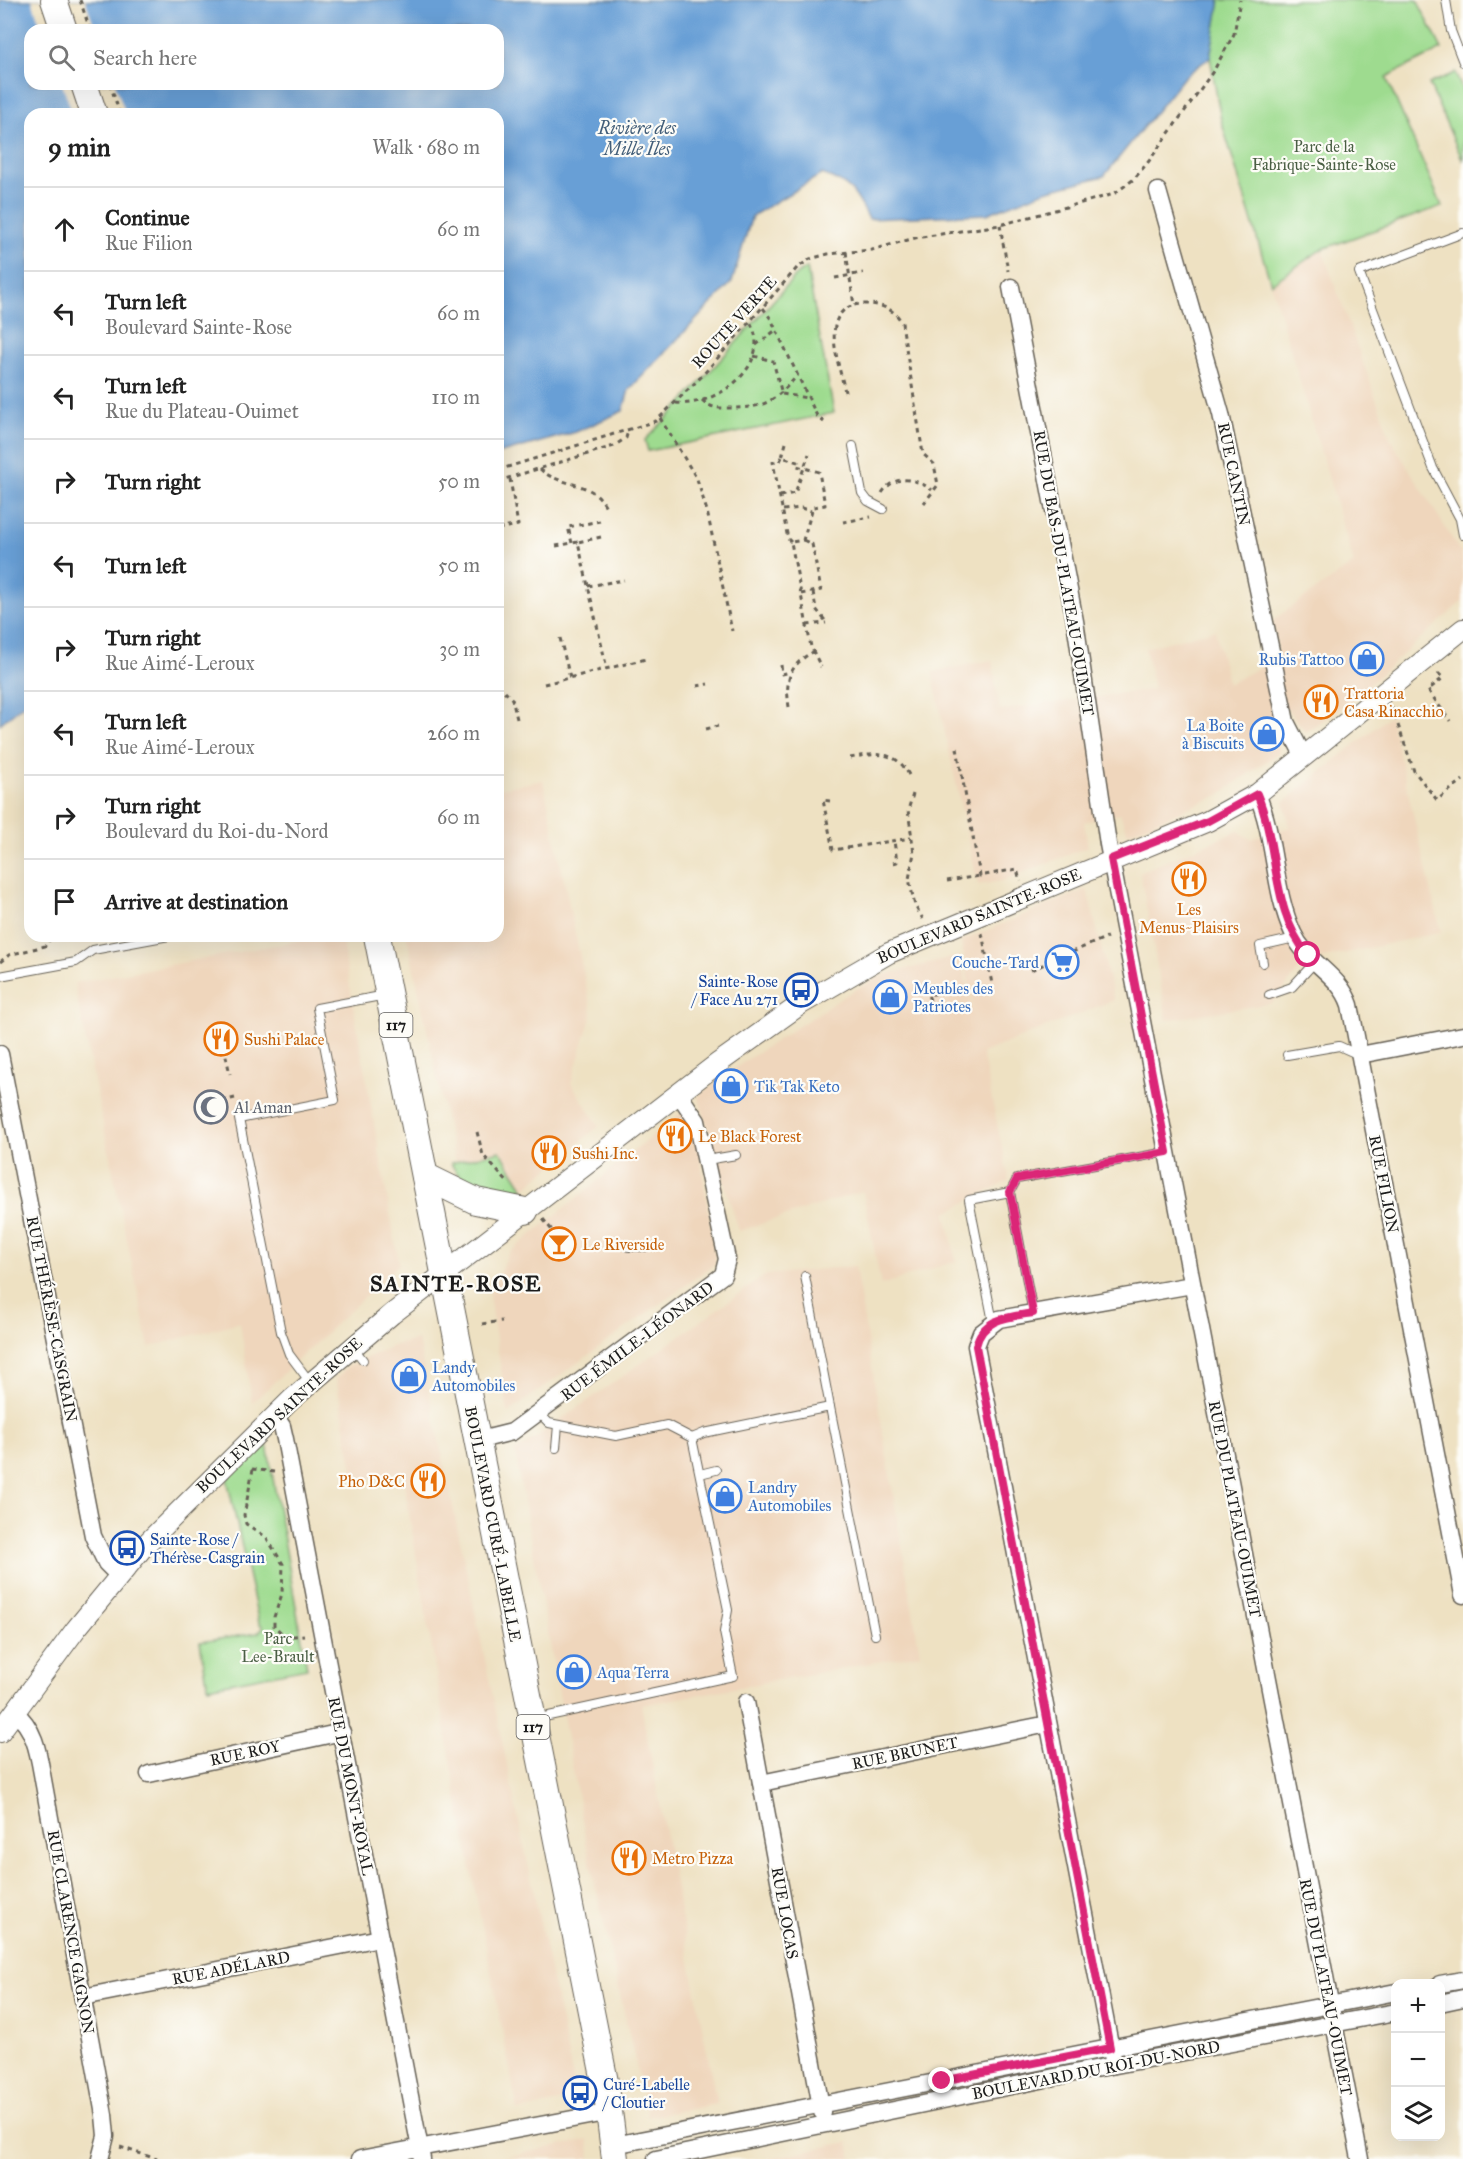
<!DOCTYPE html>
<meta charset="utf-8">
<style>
body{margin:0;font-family:"IM FELL Great Primer",serif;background:#f2f2f2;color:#222}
.controls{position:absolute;right:18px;bottom:18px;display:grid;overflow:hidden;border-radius:12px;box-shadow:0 6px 24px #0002}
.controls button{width:54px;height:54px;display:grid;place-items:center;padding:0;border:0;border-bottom:2px solid #e0e0e0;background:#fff;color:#222;font:30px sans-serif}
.stop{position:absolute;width:18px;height:18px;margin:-14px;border:4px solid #db2777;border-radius:50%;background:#fff}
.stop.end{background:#db2777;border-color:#fff;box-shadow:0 2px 6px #0008}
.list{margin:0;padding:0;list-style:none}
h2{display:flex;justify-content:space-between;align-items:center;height:78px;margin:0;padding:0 24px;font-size:26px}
h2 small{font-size:20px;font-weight:400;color:#767676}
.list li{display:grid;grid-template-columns:39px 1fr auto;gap:18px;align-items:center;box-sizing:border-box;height:84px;padding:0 24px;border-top:2px solid #e0e0e0}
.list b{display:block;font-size:22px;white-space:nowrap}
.list p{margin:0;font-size:20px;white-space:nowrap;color:#767676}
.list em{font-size:20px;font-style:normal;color:#767676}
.icon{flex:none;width:33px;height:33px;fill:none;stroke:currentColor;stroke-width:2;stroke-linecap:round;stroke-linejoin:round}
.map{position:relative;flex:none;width:1463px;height:2159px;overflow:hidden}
.search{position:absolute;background:#fff;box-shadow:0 6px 24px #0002;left:24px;top:24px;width:480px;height:66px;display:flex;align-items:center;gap:15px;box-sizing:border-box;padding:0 21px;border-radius:18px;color:#767676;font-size:22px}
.panel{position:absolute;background:#fff;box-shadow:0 6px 24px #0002;left:24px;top:108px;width:480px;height:834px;border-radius:18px}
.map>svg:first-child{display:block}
</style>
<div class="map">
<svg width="1463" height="2159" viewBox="0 0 1463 2159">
<rect width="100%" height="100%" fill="#fdfcf7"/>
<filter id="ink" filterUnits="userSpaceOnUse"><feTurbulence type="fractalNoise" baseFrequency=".0167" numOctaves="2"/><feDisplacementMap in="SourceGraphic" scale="12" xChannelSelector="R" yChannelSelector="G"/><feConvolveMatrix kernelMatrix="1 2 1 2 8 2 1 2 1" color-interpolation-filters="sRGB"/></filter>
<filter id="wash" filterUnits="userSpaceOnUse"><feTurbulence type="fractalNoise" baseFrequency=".008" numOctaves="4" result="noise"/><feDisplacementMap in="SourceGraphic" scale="24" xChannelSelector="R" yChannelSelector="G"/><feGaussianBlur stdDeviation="1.35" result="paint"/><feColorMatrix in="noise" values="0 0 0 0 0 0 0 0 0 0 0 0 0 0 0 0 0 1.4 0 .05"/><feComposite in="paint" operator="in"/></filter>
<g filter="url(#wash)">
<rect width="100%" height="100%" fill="#eee1c2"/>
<!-- built -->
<g fill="#efd6bc">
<path d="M1322 249 1391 440 1463 556V601L1354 698 1306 732 1286 708 1274 714 1279 752 1219 795 1128 833 1120 814 1084 822 1088 847 1002 881 978 885 932 672 992 660 1000 710 1154 689 1145 648 1215 630 1228 684 1279 657 1272 621 1354 563 1271 284Z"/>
<path d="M1390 716 1441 932 1306 962 1272 1003 1167 1020 1140 872 1238 831 1251 839 1290 827 1284 802Z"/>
<path d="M543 780 592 1014 571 1083 599 1126 524 1189 500 1151 455 1162 407 936H498V789Z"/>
<path d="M1087 889 1114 1000 982 1053 1009 1180 946 1213 956 1261 881 1285 863 1191 739 1231 698 1096 748 1059 851 992 883 975 960 956 976 1022 961 941Z"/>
<path d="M323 936H341L399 1264 252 1403 240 1322 149 1347 74 983Z"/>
<path d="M682 1112 698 1142 716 1263 508 1413 489 1295 509 1253Z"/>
<path d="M855 1266 920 1654 641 1705 717 2104 648 2117 590 1863 515 1452 766 1275Z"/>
<path d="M418 1340 577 2098 518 2111 456 1792 402 1471 355 1481 336 1379 348 1366 395 1345Z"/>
<path d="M588 2140 591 2159 505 2157Z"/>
<path d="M848 2142 852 2159H766Z"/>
</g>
<!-- green -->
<g fill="#9edb8f" stroke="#5d7c56" stroke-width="1.5">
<path d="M1220 0H1417L1442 49 1386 77 1442 206 1322 249 1271 284 1221 120 1210 57Z"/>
<path d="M1455 73 1463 91V161L1429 84Z"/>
<path d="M807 268 834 413 648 451 645 440 681 404 798 273Z"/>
<path d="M500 1151 524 1189C496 1200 464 1191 451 1163Z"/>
<path d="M262 1445H267L307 1668 208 1687 200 1642 258 1633 263 1627 259 1623 227 1479Z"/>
</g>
<!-- water -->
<path fill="#689fd6" stroke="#425e79" stroke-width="1.5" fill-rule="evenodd" d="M0 0H1220L1210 57 1184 77 1104 176 1045 191 987 214 869 219C855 193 851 184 822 174L752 216 732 282 629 390 623 411 576 432 498 454V114H30V699L0 724ZM30 30H498V84H30Z"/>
<!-- pier -->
<g fill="#eee1c2">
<path d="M32 0H85L96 30H42Z"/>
<path d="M62 84H115L126 114H73Z"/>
</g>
</g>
<g filter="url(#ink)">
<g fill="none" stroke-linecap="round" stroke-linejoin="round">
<!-- service casing -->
<g stroke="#666156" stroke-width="10">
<g id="service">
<path d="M1446 0 1451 31 1463 62"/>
<path d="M1463 233 1359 272 1433 468 1460 519 1463 535"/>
<path d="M853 446 862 493 868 501 883 509"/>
<path d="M1263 963 1260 946 1295 938"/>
<path d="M0 976 76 962 93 950 169 936"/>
<path d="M1269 995 1292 987 1315 962"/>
<path d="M1287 1055 1339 1046 1359 1055"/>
<path d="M707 1160 736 1155"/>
<path d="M1010 1192 1017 1179 1167 1152"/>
<path d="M628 1247H646"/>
<path d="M805 1276 830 1407"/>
<path d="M993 1322 969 1200 1010 1192 1033 1313"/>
<path d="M352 1346 363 1360"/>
<path d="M310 1382 289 1354 281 1332 239 1119 335 1100 317 1008 386 995"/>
<path d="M692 1438 704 1433 830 1407 875 1635"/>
<path d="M556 1448 558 1425"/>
<path d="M700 1474 716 1470"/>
<path d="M535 1719 733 1676 724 1632 728 1610 692 1438 667 1425 616 1436 549 1423 539 1413"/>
</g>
</g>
<!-- minor casing -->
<g stroke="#666156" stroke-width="19">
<g id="minor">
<path d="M1158 191 1221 414 1286 722 1304 757"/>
<path d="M1011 287 1075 621 1108 844 1360 2159"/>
<path d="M1257 794C1276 838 1273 890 1293 933 1306 963 1340 974 1350 1005L1463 1595"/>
<path d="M0 1054 93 1536 106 1563 120 1577"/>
<path d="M1360 1055 1463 1035"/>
<path d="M275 1416 282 1426 285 1439 422 2159"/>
<path d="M476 1441 512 1432 723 1275 727 1259 697 1121 678 1093"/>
<path d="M746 1702 822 2112"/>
<path d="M14 1712C37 1729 39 1759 44 1785L104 2115 106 2136 100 2159"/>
<path d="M149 1774 342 1732"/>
<path d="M761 1783 1048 1724"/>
<path d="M1440 1984 1463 1980"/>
<path d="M83 1997 380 1938"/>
<path d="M1440 2003 1463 1998"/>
<path d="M1114 2065 976 1346 981 1333 999 1319 1192 1285"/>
<path d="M614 2145 1396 1992"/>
<path d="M360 2159 610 2112"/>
<path d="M656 2159 1089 2070 1396 2012"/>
</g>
</g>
<!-- tertiary casing -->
<g stroke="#666156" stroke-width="22">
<path id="tertiary" d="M0 1732 76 1629 145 1545 292 1399 392 1314 717 1064 801 1004 889 953 1208 821 1257 794 1463 629"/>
</g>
<!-- primary casing -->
<g stroke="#666156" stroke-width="28">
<g id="primary">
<path d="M54 0 64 30"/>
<path d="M84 84 94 114"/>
<path d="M377 936 606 2087 615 2159"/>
<path d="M425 1176 476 1201 525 1211"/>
</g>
</g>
<!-- path -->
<g stroke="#666156" stroke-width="3" stroke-dasharray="4.5 4.5" stroke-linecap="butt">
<path d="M80 0 90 30"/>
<path d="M110 84 120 114"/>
<path d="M1000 225 1008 271"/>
<path d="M846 252 854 305C872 302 893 305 902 323L923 454 934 464 938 485 924 503"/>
<path d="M835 278 863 273"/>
<path d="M763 308 771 319 817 416 824 422"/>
<path d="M756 345 776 330"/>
<path d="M754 356 773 361 782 394 808 398"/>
<path d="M845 392C840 366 819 315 854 305"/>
<path d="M702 400C710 408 717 408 728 408 766 408 772 403 798 375"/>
<path d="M676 403C715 408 775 365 750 322"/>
<path d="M660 418 697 479 707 511 732 631"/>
<path d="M786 443 782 457 798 462 797 466 819 472 825 505 813 507 803 540 791 542 811 647 821 667"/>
<path d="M782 457 780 461 773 462 788 539 791 542"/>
<path d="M540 469C560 488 592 479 606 507"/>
<path d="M498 470 656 421 701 377 797 268 810 259 828 254 872 250 915 238 1000 225 1114 194 1134 179 1149 161 1214 70 1234 34 1240 0"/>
<path d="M498 481 614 446 626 438 628 431"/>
<path d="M882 493C894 474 916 478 932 490"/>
<path d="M780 496 795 493 809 454"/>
<path d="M783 510 801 508 811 511"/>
<path d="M843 522 871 517"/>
<path d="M498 529 518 525 510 479"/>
<path d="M601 537 578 542 607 669"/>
<path d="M572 543 568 527 600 521"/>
<path d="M556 546 578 542"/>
<path d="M588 586 624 580"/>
<path d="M813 592 816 609 827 623"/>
<path d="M801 594 821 590 812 544 803 540"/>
<path d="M807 625 826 623"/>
<path d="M560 638 570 678"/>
<path d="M781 665 782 674 790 672"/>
<path d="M1438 673 1443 678 1428 690 1450 721"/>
<path d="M544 684 646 659"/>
<path d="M498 685 512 699 517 719"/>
<path d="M697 686 708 684"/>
<path d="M789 707C785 680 789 665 813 652"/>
<path d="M1392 708 1414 771 1437 800 1463 780"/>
<path d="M706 729 718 726"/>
<path d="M957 748 980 876 1017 869 1020 881"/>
<path d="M850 758C875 753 896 750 909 775"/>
<path d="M913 794 908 810 914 853 909 879 915 906 923 919"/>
<path d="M830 801 823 800 833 850 911 838"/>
<path d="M893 863 897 862 894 841"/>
<path d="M947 881 980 876"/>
<path d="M982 933 992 984"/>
<path d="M0 962 9 955 45 946 52 936"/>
<path d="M1031 970 1107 937"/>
<path d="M930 1000 928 995 950 991"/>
<path d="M224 1047 230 1074"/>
<path d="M222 1101 235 1098"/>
<path d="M477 1132 483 1155 509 1184"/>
<path d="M543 1219 555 1234"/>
<path d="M482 1324 502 1321"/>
<path d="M252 1469 274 1472"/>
<path d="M253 1469 244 1515 246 1524 266 1537 283 1564 282 1594 274 1617V1626L286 1637 304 1635"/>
<path d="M120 2147 157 2159"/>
</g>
<!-- service -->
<use href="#service" stroke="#fff" stroke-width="8"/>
<!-- minor -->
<use href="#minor" stroke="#fff" stroke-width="16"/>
<!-- tertiary -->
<use href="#tertiary" stroke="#fff" stroke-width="20"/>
<!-- primary -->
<use href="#primary" stroke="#fff" stroke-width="26"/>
</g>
</g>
<g fill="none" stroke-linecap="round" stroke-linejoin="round" filter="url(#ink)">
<!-- route -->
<path stroke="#db2777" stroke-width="8" d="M942 2081 1110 2048 976 1346C982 1318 1009 1317 1033 1313L1010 1192 1017 1179 1167 1152 1111 859 1208 821 1257 794C1279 845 1271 912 1308 955"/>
</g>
<!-- icons -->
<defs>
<g id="shop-ring" transform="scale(1.725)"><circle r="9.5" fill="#fdfcf7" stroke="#3f7fe0" stroke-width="1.5"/><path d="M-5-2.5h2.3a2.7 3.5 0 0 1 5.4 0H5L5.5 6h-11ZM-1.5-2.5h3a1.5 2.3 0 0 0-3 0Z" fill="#3f7fe0"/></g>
<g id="restaurant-ring" transform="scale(1.725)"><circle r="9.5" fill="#fdfcf7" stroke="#e8710a" stroke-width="1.5"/><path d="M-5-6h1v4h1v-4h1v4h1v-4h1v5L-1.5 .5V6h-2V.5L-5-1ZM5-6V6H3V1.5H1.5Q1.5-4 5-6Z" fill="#e8710a"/></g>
<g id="supermarket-ring" transform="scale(1.725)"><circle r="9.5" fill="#fdfcf7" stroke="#3f7fe0" stroke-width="1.5"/><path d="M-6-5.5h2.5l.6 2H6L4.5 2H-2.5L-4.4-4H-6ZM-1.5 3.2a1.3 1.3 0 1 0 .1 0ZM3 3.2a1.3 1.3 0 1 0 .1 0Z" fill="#3f7fe0"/></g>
<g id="bus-ring" transform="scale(1.725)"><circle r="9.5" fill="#fdfcf7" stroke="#1a4fb4" stroke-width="1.5"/><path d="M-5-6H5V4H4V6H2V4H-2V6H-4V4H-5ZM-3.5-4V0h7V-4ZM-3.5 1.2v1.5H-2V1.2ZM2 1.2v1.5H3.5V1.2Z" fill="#1a4fb4"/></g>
<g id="mosque-ring" transform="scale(1.725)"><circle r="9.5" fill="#fdfcf7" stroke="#6b7280" stroke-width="1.5"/><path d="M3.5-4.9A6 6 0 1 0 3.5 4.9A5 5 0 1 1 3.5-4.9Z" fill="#6b7280"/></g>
<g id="bar-ring" transform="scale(1.725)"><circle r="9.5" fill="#fdfcf7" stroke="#e8710a" stroke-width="1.5"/><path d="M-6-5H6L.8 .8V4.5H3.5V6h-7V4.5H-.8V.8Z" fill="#e8710a"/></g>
</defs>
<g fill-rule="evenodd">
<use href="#shop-ring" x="1367" y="659"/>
<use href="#restaurant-ring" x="1321" y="702"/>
<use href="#shop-ring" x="1267" y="734"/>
<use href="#restaurant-ring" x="1189" y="879"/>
<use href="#supermarket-ring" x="1062" y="962"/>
<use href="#bus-ring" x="801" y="990"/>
<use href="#shop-ring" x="890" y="997"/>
<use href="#restaurant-ring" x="221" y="1039"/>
<use href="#shop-ring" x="731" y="1086"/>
<use href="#mosque-ring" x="211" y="1107"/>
<use href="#restaurant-ring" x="675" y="1136"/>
<use href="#restaurant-ring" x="549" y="1153"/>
<use href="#bar-ring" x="559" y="1244"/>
<use href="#shop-ring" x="409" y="1376"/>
<use href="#restaurant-ring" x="428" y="1481"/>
<use href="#shop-ring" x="725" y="1496"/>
<use href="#bus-ring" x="127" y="1548"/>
<use href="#shop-ring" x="574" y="1672"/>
<use href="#restaurant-ring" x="629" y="1858"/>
<use href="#bus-ring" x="580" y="2093"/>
</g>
<g text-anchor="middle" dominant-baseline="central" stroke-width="4.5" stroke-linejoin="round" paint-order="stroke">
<!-- shield labels -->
<g fill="#fdfcf7" stroke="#605f5e" stroke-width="1.5">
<rect x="379.5" y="1013" width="33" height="24" rx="4.5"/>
<rect x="516.5" y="1715" width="33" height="24" rx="4.5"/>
</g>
<g font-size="15" font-weight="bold" fill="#1c1c1c">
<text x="396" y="1025">117</text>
<text x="533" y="1727">117</text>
</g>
<!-- park labels -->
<g font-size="16" fill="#4a5f44" stroke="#fdfcf7">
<text x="1324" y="146">Parc de la<tspan x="1324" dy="18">Fabrique-Sainte-Rose</tspan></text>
<text x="278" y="1638">Parc<tspan x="278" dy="18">Lee-Brault</tspan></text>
</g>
<!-- street labels -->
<g font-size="16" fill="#1c1c1c" stroke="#fdfcf7">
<text transform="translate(734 322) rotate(-48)">ROUTE VERTE</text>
<text transform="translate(1234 474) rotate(78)">RUE CANTIN</text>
<text transform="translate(1064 573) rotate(80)">RUE DU BAS-DU-PLATEAU-OUIMET</text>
<text transform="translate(979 916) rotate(-23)">BOULEVARD SAINTE-ROSE</text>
<text transform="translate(1384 1184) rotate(79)">RUE FILION</text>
<text transform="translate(52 1319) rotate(79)">RUE THÉRÈSE-CASGRAIN</text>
<text transform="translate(637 1341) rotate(-37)">RUE ÉMILE-LÉONARD</text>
<text transform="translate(279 1415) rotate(-43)">BOULEVARD SAINTE-ROSE</text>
<text transform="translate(1235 1509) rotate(79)">RUE DU PLATEAU-OUIMET</text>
<text transform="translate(493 1524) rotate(79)">BOULEVARD CURÉ-LABELLE</text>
<text transform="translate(245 1753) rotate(-12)">RUE ROY</text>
<text transform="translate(905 1753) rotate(-12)">RUE BRUNET</text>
<text transform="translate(351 1786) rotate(79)">RUE DU MONT-ROYAL</text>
<text transform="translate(785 1913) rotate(80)">RUE LOCAS</text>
<text transform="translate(71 1932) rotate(80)">RUE CLARENCE GAGNON</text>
<text transform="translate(231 1968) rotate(-11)">RUE ADÉLARD</text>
<text transform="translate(1326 1987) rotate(79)">RUE DU PLATEAU-OUIMET</text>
<text transform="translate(1096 2070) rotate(-11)">BOULEVARD DU ROI-DU-NORD</text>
</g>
<!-- shop labels -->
<g font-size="16" fill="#366cbe" stroke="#fdfcf7" text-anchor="start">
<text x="1344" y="659" text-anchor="end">Rubis Tattoo</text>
<text x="1244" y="725" text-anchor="end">La Boite<tspan x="1244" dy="18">à Biscuits</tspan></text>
<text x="1039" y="962" text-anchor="end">Couche-Tard</text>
<text x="913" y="988">Meubles des<tspan x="913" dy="18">Patriotes</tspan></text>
<text x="754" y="1086">Tik Tak Keto</text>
<text x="432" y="1367">Landy<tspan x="432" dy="18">Automobiles</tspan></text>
<text x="748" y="1487">Landry<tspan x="748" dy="18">Automobiles</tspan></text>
<text x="597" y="1672">Aqua Terra</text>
</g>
<!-- food labels -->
<g font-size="16" fill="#c56008" stroke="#fdfcf7" text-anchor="start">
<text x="1344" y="693">Trattoria<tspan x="1344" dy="18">Casa Rinacchio</tspan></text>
<text x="1189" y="909" text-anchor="middle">Les<tspan x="1189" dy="18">Menus~Plaisirs</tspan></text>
<text x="244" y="1039">Sushi Palace</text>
<text x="698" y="1136">Le Black Forest</text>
<text x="572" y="1153">Sushi Inc.</text>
<text x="582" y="1244">Le Riverside</text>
<text x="405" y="1481" text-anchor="end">Pho D&amp;C</text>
<text x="652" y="1858">Metro Pizza</text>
</g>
<!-- transit labels -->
<g font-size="16" fill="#164399" stroke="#fdfcf7" text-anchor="start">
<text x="778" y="981" text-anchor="end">Sainte-Rose<tspan x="778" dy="18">/ Face Au 271</tspan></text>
<text x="150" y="1539">Sainte-Rose /<tspan x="150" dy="18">Thérèse-Casgrain</tspan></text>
<text x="603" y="2084">Curé-Labelle<tspan x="603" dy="18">/ Cloutier</tspan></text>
</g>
<!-- worship labels -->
<g font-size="16" fill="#5b616d" stroke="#fdfcf7" text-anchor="start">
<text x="234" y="1107">Al Aman</text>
</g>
<!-- water labels -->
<g font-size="18" font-style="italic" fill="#425e79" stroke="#fdfcf7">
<text x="637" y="128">Rivière des<tspan x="637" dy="21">Mille Îles</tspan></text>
</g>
<!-- district labels -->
<g font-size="22" font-weight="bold" letter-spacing="1.5" fill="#1c1c1c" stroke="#fdfcf7">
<text x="456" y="1283">SAINTE-ROSE</text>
</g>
</g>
</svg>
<div class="controls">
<button>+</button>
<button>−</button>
<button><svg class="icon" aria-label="layers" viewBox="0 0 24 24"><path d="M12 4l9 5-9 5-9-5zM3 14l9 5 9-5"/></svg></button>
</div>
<div class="stop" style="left:1308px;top:955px"></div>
<div class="stop end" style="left:942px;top:2081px"></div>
<div class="search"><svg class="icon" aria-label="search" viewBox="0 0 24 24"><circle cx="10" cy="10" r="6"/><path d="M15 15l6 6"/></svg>Search here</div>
<section class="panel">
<h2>9 min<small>Walk · 680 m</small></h2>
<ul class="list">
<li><svg class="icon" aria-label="ahead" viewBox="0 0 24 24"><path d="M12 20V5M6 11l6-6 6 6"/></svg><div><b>Continue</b><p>Rue Filion</p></div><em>60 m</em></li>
<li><svg class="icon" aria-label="left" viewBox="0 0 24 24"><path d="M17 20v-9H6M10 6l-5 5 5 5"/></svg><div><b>Turn left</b><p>Boulevard Sainte-Rose</p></div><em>60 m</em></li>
<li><svg class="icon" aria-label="left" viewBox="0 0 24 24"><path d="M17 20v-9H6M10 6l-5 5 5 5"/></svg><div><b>Turn left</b><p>Rue du Plateau-Ouimet</p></div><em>110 m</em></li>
<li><svg class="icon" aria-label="right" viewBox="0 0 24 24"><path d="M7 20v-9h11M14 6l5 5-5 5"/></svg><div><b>Turn right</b></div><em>50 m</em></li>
<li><svg class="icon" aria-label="left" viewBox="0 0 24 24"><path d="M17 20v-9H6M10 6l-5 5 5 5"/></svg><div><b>Turn left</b></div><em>50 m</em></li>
<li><svg class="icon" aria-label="right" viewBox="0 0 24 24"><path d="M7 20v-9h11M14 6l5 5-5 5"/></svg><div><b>Turn right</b><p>Rue Aimé-Leroux</p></div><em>30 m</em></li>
<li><svg class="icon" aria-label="left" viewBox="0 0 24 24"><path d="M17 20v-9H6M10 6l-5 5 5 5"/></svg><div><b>Turn left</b><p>Rue Aimé-Leroux</p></div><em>260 m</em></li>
<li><svg class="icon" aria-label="right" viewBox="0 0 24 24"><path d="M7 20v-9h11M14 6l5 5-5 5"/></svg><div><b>Turn right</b><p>Boulevard du Roi-du-Nord</p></div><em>60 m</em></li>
<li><svg class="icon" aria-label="arrive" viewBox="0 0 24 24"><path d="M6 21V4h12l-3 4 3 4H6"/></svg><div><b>Arrive at destination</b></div></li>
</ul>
</section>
</div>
